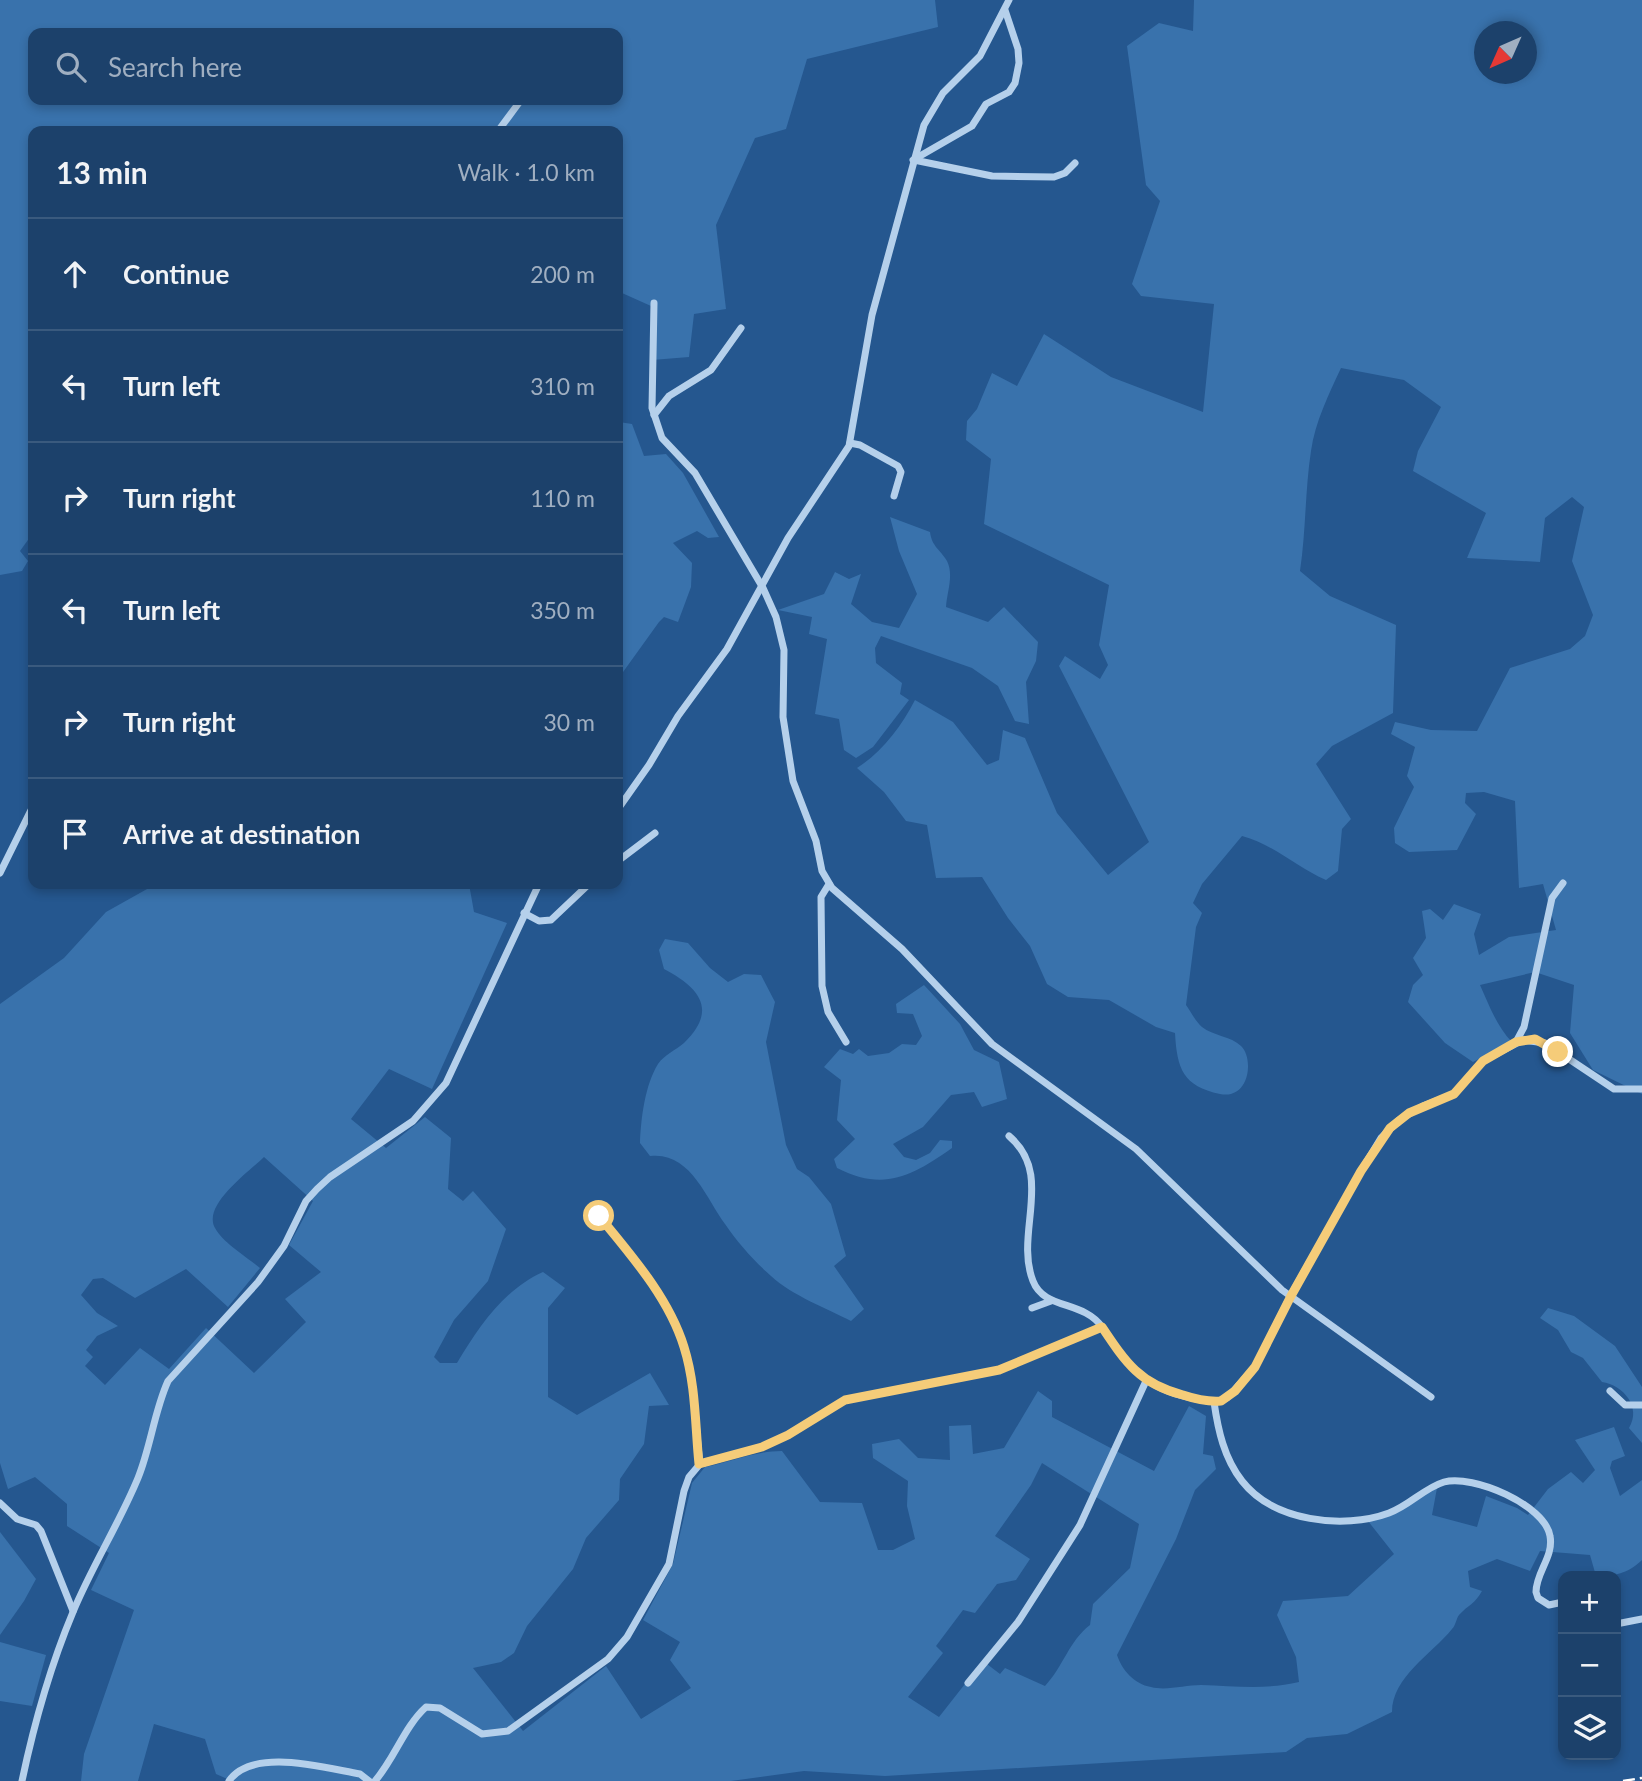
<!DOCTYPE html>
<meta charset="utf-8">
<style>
body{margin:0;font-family:Lato,sans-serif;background:#294c73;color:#f1f3f6}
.controls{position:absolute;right:21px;bottom:21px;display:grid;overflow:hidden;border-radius:14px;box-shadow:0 4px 10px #0003}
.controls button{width:63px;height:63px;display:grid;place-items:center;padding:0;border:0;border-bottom:2px solid #3a5a7e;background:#1c416b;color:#f1f3f6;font:35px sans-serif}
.compass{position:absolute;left:1474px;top:21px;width:63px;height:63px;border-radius:50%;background:#1c416b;box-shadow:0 4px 10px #0003;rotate:225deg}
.stop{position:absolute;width:21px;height:21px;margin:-16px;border:5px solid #f5cc79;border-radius:50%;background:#fff}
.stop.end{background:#f5cc79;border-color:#fff;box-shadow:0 2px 7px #0008}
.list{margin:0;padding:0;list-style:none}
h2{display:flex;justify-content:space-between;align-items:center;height:91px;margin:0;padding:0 28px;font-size:30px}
h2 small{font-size:23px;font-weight:400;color:#a0afc1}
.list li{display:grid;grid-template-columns:46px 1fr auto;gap:21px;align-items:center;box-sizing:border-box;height:112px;padding:0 28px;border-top:2px solid #3a5a7e}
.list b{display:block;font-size:26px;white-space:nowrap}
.list em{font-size:23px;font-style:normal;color:#a0afc1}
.icon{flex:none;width:38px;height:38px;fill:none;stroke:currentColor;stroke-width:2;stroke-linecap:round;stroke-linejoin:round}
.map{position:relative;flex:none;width:1642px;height:1781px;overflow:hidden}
.search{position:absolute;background:#1c416b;box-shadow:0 4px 10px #0003;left:28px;top:28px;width:595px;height:77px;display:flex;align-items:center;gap:18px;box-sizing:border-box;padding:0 24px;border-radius:14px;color:#a0afc1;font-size:26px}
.panel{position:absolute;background:#1c416b;box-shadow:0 4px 10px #0003;left:28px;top:126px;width:595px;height:763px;border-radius:14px}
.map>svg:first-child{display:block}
</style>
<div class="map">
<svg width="1642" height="1781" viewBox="0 0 1642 1781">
<rect width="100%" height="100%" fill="#25578f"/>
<!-- green -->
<g fill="#3972ac" fill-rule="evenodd">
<path d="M0 0H935L938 27 807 59 786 129 755 138 716 225 726 309 694 314 689 357 652 360 651 306 622 293 618 301V131H33V533L20 551 28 561 22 571 0 575ZM33 33H618V100H33Z"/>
<path d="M1194 0H1642V1094L1593 1070 1570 1033 1574 985 1535 972 1480 985C1489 1005 1497 1027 1512 1042L1473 1062 1445 1043 1408 1002 1413 985 1423 975 1413 958 1426 938 1422 911 1430 909 1443 920 1454 904 1481 914 1474 934 1479 955 1509 937 1556 930 1543 884 1519 888 1515 801 1484 792 1466 793 1465 803 1476 814 1457 850 1409 852 1395 843 1394 828 1414 787 1407 776 1415 747 1391 734 1395 722 1431 730 1477 731 1510 668 1570 649 1585 636 1593 615 1572 561 1584 507 1572 497 1545 518 1540 562 1467 558 1486 513 1413 471 1418 451 1441 407 1404 380 1341 368C1329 394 1315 422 1311 451 1305 490 1306 531 1300 571L1330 596 1396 625 1393 713 1332 746 1316 764 1351 819 1342 829 1338 871 1326 880C1296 867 1275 845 1242 836L1202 884 1193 903 1202 913 1196 927 1186 1005C1191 1012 1196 1022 1202 1027 1213 1036 1231 1036 1241 1046 1254 1058 1250 1100 1220 1094 1183 1086 1177 1069 1175 1033L1156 1027 1109 1000 1068 997 1047 984 1030 946 1008 918 982 877 936 878 927 825 906 821 884 792 857 768C882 752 901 727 915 700L953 722 987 765 999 760 1003 730 1025 738 1057 813 1108 875 1149 842 1059 666 1065 656 1100 679 1108 665 1099 645 1109 585 984 524 991 459 966 440 967 421 977 409 992 373 1017 386 1044 334 1111 377 1203 412 1214 304 1141 296 1132 284 1160 201 1146 185 1127 46 1159 23 1193 31ZM1484 32H1526V74H1484Z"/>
<path d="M618 404 619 422 632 424 644 456 666 454 683 473 719 537 708 538 697 531 673 543 692 563 691 587 678 622 664 617 659 622 618 679Z"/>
<path d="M890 517 930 532C932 547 940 549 947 561 954 575 947 592 946 607L988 622 1004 607 1038 642 1036 661 1026 682 1029 724 1015 721 998 686 972 668 881 636 875 648 876 663 902 683 900 694 909 700 873 747 856 758 844 750 839 719 815 714 827 639 809 634 812 617 778 610 824 594 835 572 849 579 861 574 851 604 872 622 899 628 917 594 899 551Z"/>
<path d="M156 884H469L474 912 507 923 432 1089 389 1069 351 1119 386 1148 425 1117 451 1138 448 1189 463 1201 473 1191 506 1229 488 1281 454 1320 434 1357 440 1363H457C479 1327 503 1290 543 1272L565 1288 548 1308V1397L577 1415 650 1373 669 1405 649 1406 644 1444 620 1479 619 1500 586 1538 573 1569 527 1626 514 1653 501 1662 473 1668 523 1731 606 1666 641 1719 691 1688 670 1660 680 1642 643 1620 673 1564 692 1483 705 1467C731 1462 755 1451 782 1451L820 1502 862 1503 878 1550H893L915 1539 907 1506 908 1481 873 1458 872 1444 899 1439 918 1458 950 1460 949 1426 971 1425 973 1454 1004 1448 1038 1391 1052 1401V1417L1154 1471 1189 1406 1206 1416 1203 1454 1213 1456 1216 1469 1195 1490 1176 1539 1117 1655C1122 1670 1134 1684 1151 1687 1166 1691 1185 1685 1201 1685 1235 1686 1266 1690 1299 1682L1296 1657 1277 1615 1283 1601 1348 1596 1394 1554 1368 1521 1437 1488 1432 1515 1477 1527 1486 1496 1517 1508 1528 1515 1548 1489 1571 1472 1583 1483 1595 1470 1575 1440 1614 1427 1625 1456 1612 1461 1610 1468 1620 1496 1642 1480V1560C1627 1574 1615 1576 1596 1576L1590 1555 1540 1551 1530 1571 1497 1559 1468 1571 1470 1587 1482 1591C1475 1604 1468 1605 1459 1615 1456 1619 1456 1625 1452 1629 1432 1654 1392 1677 1392 1712L1347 1734 1307 1738 1286 1752 885 1776 804 1771 731 1781H232L216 1774 205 1739 154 1724 138 1781H81L84 1754 134 1610 91 1590 109 1553 67 1526V1504L35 1477 8 1489 0 1463V1004L64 958 106 912ZM264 1157 313 1201 289 1245 321 1272 285 1299 306 1322 254 1373 206 1328 169 1369 140 1348 105 1385 85 1366 93 1357 86 1350 97 1336 118 1326 97 1313 81 1295 93 1279 103 1278 135 1298 186 1269 228 1307 260 1268C247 1257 223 1243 215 1228 202 1205 249 1172 264 1157ZM1042 1463 1139 1524 1130 1568 1093 1604 1090 1625C1069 1641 1063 1667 1045 1686L1005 1668 1000 1674 983 1661 939 1717 908 1697 943 1653 936 1646 963 1610 975 1613 997 1584 1016 1580 1030 1559 995 1536 1031 1485Z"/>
<path d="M665 939 688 943 710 968 728 982 744 974 761 975 775 1002 766 1042 786 1145 797 1169 809 1177 831 1204 846 1256 834 1266 864 1309 851 1321C826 1308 793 1296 771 1276 755 1262 737 1242 725 1224 706 1198 690 1151 650 1156L640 1143C641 1118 645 1085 658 1064 664 1055 676 1050 684 1043 718 1010 700 988 664 969L659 950Z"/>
<path d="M924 985 960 1024 974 1050 999 1062 1007 1099 982 1107 974 1092 951 1095 923 1127 893 1144 904 1157 916 1160 930 1153 940 1140 952 1141V1148C912 1176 884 1192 837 1168L834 1159 855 1139 837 1120 841 1080 824 1067 840 1049 853 1054 859 1049 868 1056 889 1053 902 1044 916 1045 922 1036 913 1014 897 1013 896 1004Z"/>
<path d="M1548 1308 1574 1316 1615 1346 1642 1387V1443L1629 1428C1642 1407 1623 1385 1602 1382L1583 1358 1571 1352 1558 1330 1540 1318Z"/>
<path d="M0 1532 36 1579 24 1601 0 1635Z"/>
<path d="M0 1642 46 1655 32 1706 0 1701Z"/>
</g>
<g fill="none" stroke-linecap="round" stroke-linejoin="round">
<!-- street -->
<g stroke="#b5d0eb" stroke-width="7">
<path d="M498 131 521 100"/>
<path d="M913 160 972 126 986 104 1009 92 1015 83 1019 63 1018 49 1005 10"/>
<path d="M914 160 992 176 1054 177 1065 173 1075 163"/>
<path d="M654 303 652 408 662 438 695 473 763 588 776 617 784 650 783 717 793 781 816 841 822 871 832 888 902 949 992 1044 1136 1149 1282 1290 1431 1397"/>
<path d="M654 415 669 396 711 370 741 328"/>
<path d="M850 443 860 445 898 466 901 472 894 496"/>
<path d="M618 809 649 765 678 716 727 649 788 538 849 446 872 315 924 125 943 93 980 56 1009 0"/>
<path d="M618 861 655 833"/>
<path d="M0 873 33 806"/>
<path d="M829 884 821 897 822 986 828 1012 846 1042"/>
<path d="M524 913 539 921 551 920 589 884"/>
<path d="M1516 1042 1524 1027 1552 898 1563 883"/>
<path d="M1009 1136C1055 1175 1014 1233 1033 1281 1044 1310 1083 1300 1102 1327"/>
<path d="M599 1216C631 1255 669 1298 684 1347 696 1385 695 1425 700 1464"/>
<path d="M1032 1308 1051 1301"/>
<path d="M1610 1391 1625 1405H1642"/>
<path d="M1214 1402 1227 1398 1255 1367 1291 1295 1361 1171 1381 1138 1399 1120 1423 1106 1454 1094 1483 1061 1523 1040 1545 1043 1614 1089H1642"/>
<path d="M0 1503 17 1519 36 1525 41 1531 73 1611"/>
<path d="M1616 1624 1642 1619"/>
<path d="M968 1683 1018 1622 1080 1525 1146 1381"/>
<path d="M22 1781C34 1724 50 1667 73 1612 92 1566 119 1524 138 1478 151 1446 154 1412 168 1381L258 1282 284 1246 306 1201 317 1189 330 1177 413 1121 446 1083 539 884"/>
<path d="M229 1781C252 1747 325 1768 360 1774L369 1781"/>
<path d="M375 1781C395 1758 404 1727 426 1707L440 1708 482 1734 508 1731 608 1659 627 1637 669 1564 684 1491 689 1477 700 1464 762 1447 788 1435 845 1400 999 1370 1102 1327C1135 1378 1152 1393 1214 1402 1218 1430 1224 1458 1242 1481 1273 1521 1343 1530 1389 1513 1409 1506 1424 1488 1444 1482 1473 1474 1545 1505 1550 1536 1554 1557 1536 1572 1536 1592L1538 1598 1549 1605 1563 1602"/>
</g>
<!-- rail -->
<path stroke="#fff" stroke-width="2.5" stroke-dasharray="12 5" stroke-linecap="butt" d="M1623 1781 1642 1778"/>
</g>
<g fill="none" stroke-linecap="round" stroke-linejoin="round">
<!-- route -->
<path stroke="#f5cc79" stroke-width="9" d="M599 1216C631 1255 669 1298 684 1347 696 1385 695 1425 699 1464L762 1447 788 1435 845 1400 999 1370 1102 1327C1126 1363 1140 1384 1183 1395 1195 1399 1208 1402 1221 1401L1235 1391 1255 1367 1291 1296 1361 1171 1390 1128 1409 1113 1454 1094 1483 1061 1516 1042 1535 1039 1558 1052"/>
</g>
</svg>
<div class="controls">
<button>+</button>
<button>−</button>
<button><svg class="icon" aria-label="layers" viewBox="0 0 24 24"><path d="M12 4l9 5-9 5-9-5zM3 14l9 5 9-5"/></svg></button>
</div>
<svg class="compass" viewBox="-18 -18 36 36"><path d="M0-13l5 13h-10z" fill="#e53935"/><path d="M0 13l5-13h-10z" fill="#a0afc1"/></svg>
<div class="stop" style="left:599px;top:1216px"></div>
<div class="stop end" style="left:1558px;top:1052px"></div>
<div class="search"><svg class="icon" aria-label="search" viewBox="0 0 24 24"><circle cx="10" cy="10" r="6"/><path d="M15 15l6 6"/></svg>Search here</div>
<section class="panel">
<h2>13 min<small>Walk · 1.0 km</small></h2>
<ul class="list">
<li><svg class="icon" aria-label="ahead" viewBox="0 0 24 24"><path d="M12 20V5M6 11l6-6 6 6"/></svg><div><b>Continue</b></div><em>200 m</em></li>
<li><svg class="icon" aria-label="left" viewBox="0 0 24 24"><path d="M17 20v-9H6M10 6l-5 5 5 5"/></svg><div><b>Turn left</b></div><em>310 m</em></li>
<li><svg class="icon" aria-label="right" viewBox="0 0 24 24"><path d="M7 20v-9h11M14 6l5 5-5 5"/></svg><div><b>Turn right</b></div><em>110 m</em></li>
<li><svg class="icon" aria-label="left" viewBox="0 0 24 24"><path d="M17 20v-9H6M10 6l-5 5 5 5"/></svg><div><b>Turn left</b></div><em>350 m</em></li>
<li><svg class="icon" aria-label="right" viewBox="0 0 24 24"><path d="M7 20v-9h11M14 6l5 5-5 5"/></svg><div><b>Turn right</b></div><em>30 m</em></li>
<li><svg class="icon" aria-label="arrive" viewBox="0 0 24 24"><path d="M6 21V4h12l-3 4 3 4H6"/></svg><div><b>Arrive at destination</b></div></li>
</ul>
</section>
</div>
